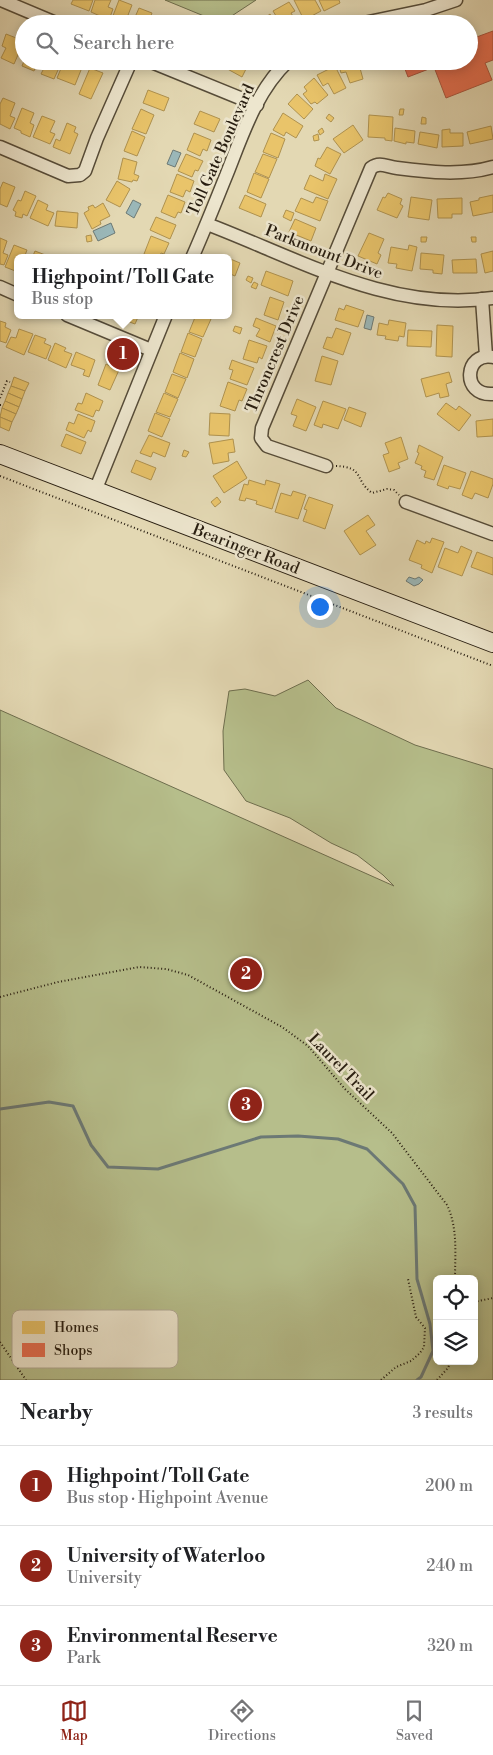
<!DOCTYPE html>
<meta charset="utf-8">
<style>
body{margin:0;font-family:"Libre Bodoni",serif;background:#f6f6f6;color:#202124}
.controls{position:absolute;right:15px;bottom:15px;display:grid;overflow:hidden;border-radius:8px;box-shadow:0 2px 12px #0003}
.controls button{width:45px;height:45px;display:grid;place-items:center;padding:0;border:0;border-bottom:1px solid #e0e0e0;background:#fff;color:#202124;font:25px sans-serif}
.you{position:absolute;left:319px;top:606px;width:18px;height:18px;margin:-12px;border:4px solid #fff;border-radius:50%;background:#1a73e8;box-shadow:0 0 0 8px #1a73e833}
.badge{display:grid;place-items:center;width:32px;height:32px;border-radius:50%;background:#8f2418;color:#fff;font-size:16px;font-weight:700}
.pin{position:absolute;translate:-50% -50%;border:2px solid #fff;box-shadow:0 1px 5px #0006}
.popup{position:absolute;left:14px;top:254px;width:218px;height:65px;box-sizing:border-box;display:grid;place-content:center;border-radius:8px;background:#fff;filter:drop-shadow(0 1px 4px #0005);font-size:16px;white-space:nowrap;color:#757577}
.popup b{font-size:19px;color:#202124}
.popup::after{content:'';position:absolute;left:50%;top:100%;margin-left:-10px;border:10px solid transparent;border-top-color:#fff}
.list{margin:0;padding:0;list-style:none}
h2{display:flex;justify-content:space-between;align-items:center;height:65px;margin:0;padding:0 20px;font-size:21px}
h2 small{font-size:16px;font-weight:400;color:#757577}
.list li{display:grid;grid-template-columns:32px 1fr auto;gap:15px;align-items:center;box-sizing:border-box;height:80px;padding:0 20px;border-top:1px solid #e0e0e0}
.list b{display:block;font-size:19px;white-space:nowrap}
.list p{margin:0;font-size:16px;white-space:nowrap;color:#757577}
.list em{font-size:16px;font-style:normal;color:#757577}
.icon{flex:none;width:28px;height:28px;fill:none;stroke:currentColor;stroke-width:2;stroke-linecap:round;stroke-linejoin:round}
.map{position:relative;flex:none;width:493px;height:1380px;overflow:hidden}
.search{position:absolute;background:#fff;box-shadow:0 2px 12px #0003;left:15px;right:15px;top:15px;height:55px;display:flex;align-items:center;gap:12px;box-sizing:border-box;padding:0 18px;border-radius:28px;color:#757577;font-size:19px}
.sheet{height:305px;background:#fff}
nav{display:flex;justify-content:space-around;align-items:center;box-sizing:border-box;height:70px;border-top:1px solid #e0e0e0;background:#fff;font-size:14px;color:#757577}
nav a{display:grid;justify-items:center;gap:2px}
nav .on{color:#8f2418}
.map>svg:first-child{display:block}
</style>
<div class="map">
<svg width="493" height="1380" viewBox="0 0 493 1380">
<rect width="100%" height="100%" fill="#e3d8b3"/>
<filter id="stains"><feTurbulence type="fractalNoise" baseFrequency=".004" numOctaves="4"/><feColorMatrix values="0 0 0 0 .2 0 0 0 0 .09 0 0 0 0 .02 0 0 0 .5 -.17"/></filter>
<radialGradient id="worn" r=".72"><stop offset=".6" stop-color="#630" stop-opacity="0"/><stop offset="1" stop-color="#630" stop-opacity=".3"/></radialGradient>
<!-- green -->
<g fill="#b6be8b" stroke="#6e6e4e" fill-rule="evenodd">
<path d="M165 0H256L221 23Z"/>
<path d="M308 680 336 708 415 745 493 769V1380H0V710L394 886 383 875 357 855 331 843 290 818 246 801 224 770 223 731 229 691 245 689 275 696ZM437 1279H474V1361H437Z"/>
</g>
<!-- water -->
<g fill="#9ab7b8" stroke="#6c7975">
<path d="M173 150 181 153 175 167 167 164Z"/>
<path d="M133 200 141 204 134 218 126 213Z"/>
<path d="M111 223 115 233 98 241 93 231Z"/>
<path d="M367 315 374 317 371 330 364 328Z"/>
<path d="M409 577 415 579 419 577 423 580 419 584 414 586 406 581Z"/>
</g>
<!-- homes -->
<g fill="#e9c46a" stroke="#af924f">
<path d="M73 0H93L89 11 71 4Z"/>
<path d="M95 0H111L108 7 113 9 109 20 91 12Z"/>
<path d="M119 0 132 5 128 15 133 17 130 24H117L111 21Z"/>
<path d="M294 0H315L321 11 304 20Z"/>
<path d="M319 0H339L340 3 324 11Z"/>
<path d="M289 2 295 11 291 13 297 23 281 24 273 11Z"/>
<path d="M139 8 152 13 148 23 149 24H132Z"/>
<path d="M270 14 276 24H257Z"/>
<path d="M160 16 173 21 171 24H156Z"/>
<path d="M6 34 24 41 14 64 1 58 6 48 2 46Z"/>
<path d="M24 61H38L34 71 22 66Z"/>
<path d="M41 61H62L54 79 41 74 46 64Z"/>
<path d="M71 61 83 65 75 85 57 78 62 66 68 69Z"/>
<path d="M212 61H224L222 66Z"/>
<path d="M224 61H250L242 77 222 66Z"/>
<path d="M342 61H358L363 79 350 83 346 72 341 73 338 62Z"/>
<path d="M335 66 346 88 334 94 328 83 323 86 317 75Z"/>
<path d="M90 68 103 73 91 99 79 94Z"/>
<path d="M314 78 328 95 317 104 315 102 311 104 303 94 307 91 304 87Z"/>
<path d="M148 90 169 98 164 111 143 103Z"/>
<path d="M297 94 313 109 304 119 288 104Z"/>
<path d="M3 98 15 103 10 116 15 118 10 129 0 124V104Z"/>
<path d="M22 108 34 113 30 123 34 125 30 137 21 133V131L14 128Z"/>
<path d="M141 109 154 115 146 134 132 129Z"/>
<path d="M400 109H404L403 115H399Z"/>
<path d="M200 111 220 119 214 132 194 124Z"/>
<path d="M283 113 303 126 296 138 286 132 284 136 273 130Z"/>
<path d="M329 114 334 118 331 122 326 118Z"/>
<path d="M369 115 393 117 392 141 385 140V138L368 137Z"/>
<path d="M42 116 55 121 50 132 55 134 50 144 33 137Z"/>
<path d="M422 117 426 118V124H421Z"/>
<path d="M67 123 76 127 74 132 78 134 70 154 53 147 56 139 60 141Z"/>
<path d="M353 125 363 140 344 153 333 139Z"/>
<path d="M491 126 493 139 470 144 467 132Z"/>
<path d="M322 128 324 132 320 135 318 131Z"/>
<path d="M395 128 415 131 414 143 406 142V144L394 141Z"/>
<path d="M450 129V133H463V146L442 147V130Z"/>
<path d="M132 131 145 137 137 156 124 151Z"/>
<path d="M420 132 439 135 437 148 418 144Z"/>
<path d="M194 133 211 140 207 151 203 149 200 156 187 150Z"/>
<path d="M271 133 285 139 278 158 263 152Z"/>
<path d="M318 134 319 140 314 141 313 136Z"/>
<path d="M327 147 341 154 330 174 315 166 318 158 320 159Z"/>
<path d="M186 154 203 161 198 171 195 170 192 177 178 171Z"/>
<path d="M263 154 277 159 269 178 255 172Z"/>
<path d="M123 158 137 162 134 174 139 176 137 181 133 180 132 182 118 179Z"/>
<path d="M254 173 269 179 261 198 247 192Z"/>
<path d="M177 174 194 181 190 192 186 190 183 197 170 192Z"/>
<path d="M325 174 337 179 328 199 304 189 310 175 323 181Z"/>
<path d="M117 181 130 189 120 207 106 200Z"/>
<path d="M3 182 15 187 7 207 0 204V189Z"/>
<path d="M25 191 36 196 27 216 23 214 22 218 15 216 16 212 13 210 18 200 21 201Z"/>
<path d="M388 193 402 199 400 204 403 206 397 218 377 210 383 197 385 198Z"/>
<path d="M168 195 185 202 181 213 178 212 175 218 161 212Z"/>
<path d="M245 195 266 204 261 217 239 208Z"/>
<path d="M493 195V212L473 216 470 202 479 200V198Z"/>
<path d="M316 197 328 201 320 221 295 211 301 198 313 203Z"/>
<path d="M411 197 432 200 429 220 408 217Z"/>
<path d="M462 198V214H452V218H438L437 199Z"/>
<path d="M38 200 48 205 46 210 54 213 48 226 30 218Z"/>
<path d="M103 203 110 216 100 221 101 224 92 229 84 213 89 210 88 207 93 205 95 208Z"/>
<path d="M286 210 294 213 291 221 283 217Z"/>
<path d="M57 211 78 213 77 228 55 226Z"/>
<path d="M156 217 176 225 170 239 150 230Z"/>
<path d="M295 219 316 228 311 241 289 232Z"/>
<path d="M369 233 384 239 378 253 381 255 377 264 358 256Z"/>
<path d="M91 235 92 241 87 242 86 236Z"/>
<path d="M151 236 169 243 164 254 161 253 159 258H154L144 254Z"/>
<path d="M421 237H427L426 242H421Z"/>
<path d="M471 237H476V242H472Z"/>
<path d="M0 238 7 241 3 253 8 255 4 265 0 264Z"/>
<path d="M14 245 27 250 24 258H18V272L5 267Z"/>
<path d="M409 245 417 247 412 271 396 268 397 264 388 263 391 247 408 250Z"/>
<path d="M35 251 48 256V258H32Z"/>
<path d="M493 251V271L485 273 481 254Z"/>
<path d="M421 253 444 255 442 274 433 273V270L420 269Z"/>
<path d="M228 258 240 263 235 276 228 273Z"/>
<path d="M476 259 477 273H453L452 260Z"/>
<path d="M266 271 293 281 288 296 261 285Z"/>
<path d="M248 276 253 278 251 283 246 280Z"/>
<path d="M254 282 258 284 256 289 251 287Z"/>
<path d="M270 297 284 302 278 320 264 315Z"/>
<path d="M346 305 364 311 358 327 335 320 339 308 344 310Z"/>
<path d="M119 315H139L135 324 124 320 125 318Z"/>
<path d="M196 315H200L211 319 203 337 189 332Z"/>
<path d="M256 318 276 326 270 342 256 336 260 329 253 326Z"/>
<path d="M389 320 406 323 404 337 399 336 398 341 385 339 386 336 377 335 379 323 388 325Z"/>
<path d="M0 321 6 323 5 327 11 330 6 343 0 341Z"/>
<path d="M437 325 453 326 452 357 436 356Z"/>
<path d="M235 326 242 328 240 334 233 331Z"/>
<path d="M336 328 351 333 343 355 323 348 327 337 332 338Z"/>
<path d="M19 329 33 334 24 355 6 347 11 337 16 338Z"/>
<path d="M408 330 432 331 431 347 407 346Z"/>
<path d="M188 333 202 339 195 357 181 352Z"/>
<path d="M35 335 46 339 44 343 51 346 46 359 28 352Z"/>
<path d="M249 340 267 346 262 359 259 357 257 363 243 359Z"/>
<path d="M55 343 66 348 64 351 72 354 66 368 48 360Z"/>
<path d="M76 352 95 360 89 377 83 375 85 370 71 365Z"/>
<path d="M180 353 194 359 187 378 173 372Z"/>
<path d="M322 356 338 361 331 385 315 381Z"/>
<path d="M232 360 254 368 247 385 230 379 233 370 229 369Z"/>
<path d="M106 364 119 370 110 390 98 385Z"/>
<path d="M449 372 452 382 446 384 449 396 440 398 439 393 426 397 421 379Z"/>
<path d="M172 374 186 379 178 398 165 392Z"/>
<path d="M14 377 29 383 25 391 11 386Z"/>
<path d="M228 382 247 389 242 401 239 400 235 411 220 406Z"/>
<path d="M11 386 25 391 22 399 8 393Z"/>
<path d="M8 393 22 399 19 407 5 401Z"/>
<path d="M86 393 103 401 99 411 96 410 93 417 75 410 78 403 82 404Z"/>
<path d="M164 393 178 399 170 417 156 412Z"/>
<path d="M297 399 316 407 306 431 293 426 297 416 291 414Z"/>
<path d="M5 401 19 407 16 414 2 408Z"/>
<path d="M323 401 346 409 338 429 323 424 322 428 314 425Z"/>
<path d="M446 403 456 410 459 406 471 415 459 431 437 414Z"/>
<path d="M349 407 366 413 361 427 344 420Z"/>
<path d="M2 408 16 414 12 422 0 417Z"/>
<path d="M155 413 170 419 162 437 148 431Z"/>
<path d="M210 413 230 414 229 436 209 435Z"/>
<path d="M78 414 95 421 91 432 88 430 84 438 66 430 69 422 74 424Z"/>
<path d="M0 417 12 422 9 431 0 427Z"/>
<path d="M493 419V436L477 437 476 421Z"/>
<path d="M66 434 86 442 81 454 61 446Z"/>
<path d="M149 435 170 443 165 457 153 452 151 457 140 453Z"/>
<path d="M401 437 408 459 398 463 400 468 389 472 383 455 389 453 385 443Z"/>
<path d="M233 439 235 452 228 453 229 461 213 464 209 443Z"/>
<path d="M419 445 443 457 434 480 424 477 426 471 421 469 422 466 415 463 419 453 417 452Z"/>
<path d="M184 450 189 452 186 457 182 456Z"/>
<path d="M136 460 156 468 151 480 131 472Z"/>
<path d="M237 461 247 478 224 493 213 476Z"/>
<path d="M444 465 466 473 460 489 449 486 448 489 437 485Z"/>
<path d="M471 471 493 479V484L488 498 475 493 472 499 462 495Z"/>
<path d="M249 480 265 485 266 480 280 484 272 509 256 504 257 501 246 498 245 501 239 500 244 484 248 485Z"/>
<path d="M293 491 306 495 298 519 275 512 281 493 291 496Z"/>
<path d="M217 497 221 502 215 507 211 502Z"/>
<path d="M309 497 333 505 325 529 303 521 307 510 304 509Z"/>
<path d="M368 515 375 525 366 531 376 545 360 555 344 531Z"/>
<path d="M432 538 444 542 432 573 421 568 422 565 409 560 417 540 425 544 426 541 430 543Z"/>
<path d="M461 546 472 551 462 576 438 567 445 548 458 553Z"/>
<path d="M477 552 493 558V575L471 567Z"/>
</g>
<!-- shops -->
<path fill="#e76f51" stroke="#ad563e" d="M493 31V60L485 63 492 80 446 98 434 67 408 77 402 61H432L433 64 440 61H469V50L477 46 474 38Z"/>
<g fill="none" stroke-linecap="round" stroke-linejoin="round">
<!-- stream -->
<path stroke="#6c7975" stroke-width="3" d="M0 1109 49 1102 73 1106 91 1145 108 1167 158 1169 261 1137 298 1136 338 1139 367 1149 403 1184 415 1206 417 1279 430 1324 433 1351 421 1377 417 1380"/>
<!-- street casing -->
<g stroke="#564c39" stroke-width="15">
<g id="street">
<path d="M1 0 58 24"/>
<path d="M359 24 426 10 456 0"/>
<path d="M149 61 257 105"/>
<path d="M0 147 68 176 80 175 85 171 97 138 131 61"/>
<path d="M207 224C299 259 391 313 493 298"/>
<path d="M192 258C204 231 215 203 226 176 242 136 256 91 288 61"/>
<path d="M0 287 18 295"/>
<path d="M482 299 486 356"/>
<path d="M67 315 151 350"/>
<path d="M493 357C465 351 460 396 493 394"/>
<path d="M326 466 267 446 261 438 262 428 371 168C380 161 387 167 397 168 428 172 462 176 493 167"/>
<path d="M95 491 166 315"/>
<path d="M406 502 493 534"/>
</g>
</g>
<!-- secondary casing -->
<g stroke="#271d10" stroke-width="20">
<path id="secondary" d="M0 454 493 643"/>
</g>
<!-- path -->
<g stroke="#271d10" stroke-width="2" stroke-dasharray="1 2.5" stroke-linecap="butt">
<path d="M0 398 7 381 10 382"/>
<path d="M0 405H1"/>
<path d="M336 466C365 467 354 480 372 493L387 489 394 490 399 495"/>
<path d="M0 476 493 666"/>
<path d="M0 997 58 982 139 967 166 969 188 975 282 1027 308 1046 345 1089 392 1133 447 1205C458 1228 455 1254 455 1279"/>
<path d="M474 1302 493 1298"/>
<path d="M0 1342 26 1380"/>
<path d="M381 1380 396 1367 411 1361 420 1353 424 1347 425 1328 416 1317 408 1279"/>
<path d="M437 1380 448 1368 451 1361"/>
</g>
<!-- street -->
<use href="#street" stroke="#ede6ce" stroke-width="12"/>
<!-- secondary -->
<use href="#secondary" stroke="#ede6ce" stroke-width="18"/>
</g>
<g text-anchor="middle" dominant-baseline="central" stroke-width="5" stroke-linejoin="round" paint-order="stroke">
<!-- street labels -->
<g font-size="16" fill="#271d10" stroke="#ede6ce">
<text transform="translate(221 150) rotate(-66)">Toll Gate Boulevard</text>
<text transform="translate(324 252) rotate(21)">Parkmount Drive</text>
<text transform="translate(275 354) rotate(-67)">Throncrest Drive</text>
<text transform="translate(246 549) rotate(21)">Bearinger Road</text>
<text transform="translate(341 1067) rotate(46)">Laurel Trail</text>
</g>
</g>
<!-- legend -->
<rect x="12" y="1310" width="166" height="58" rx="8" fill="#ede6ce" stroke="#b2aa95" stroke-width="1"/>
<rect x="22" y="1321" width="23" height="13" fill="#e9c46a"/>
<rect x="22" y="1343" width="23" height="14" fill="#e76f51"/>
<g font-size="14" fill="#271d10">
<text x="54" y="1332">Homes</text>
<text x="54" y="1355">Shops</text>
</g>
<rect width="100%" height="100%" filter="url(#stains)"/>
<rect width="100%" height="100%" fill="url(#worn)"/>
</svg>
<div class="controls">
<button><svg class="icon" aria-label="locate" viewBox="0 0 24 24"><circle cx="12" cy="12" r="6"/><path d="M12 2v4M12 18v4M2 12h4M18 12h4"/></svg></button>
<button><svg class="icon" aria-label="layers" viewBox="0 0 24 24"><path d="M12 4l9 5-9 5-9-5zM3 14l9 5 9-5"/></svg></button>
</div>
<div class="you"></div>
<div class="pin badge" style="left:123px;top:354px">1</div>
<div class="popup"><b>Highpoint / Toll Gate</b>Bus stop</div>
<div class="pin badge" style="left:246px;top:974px">2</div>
<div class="pin badge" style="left:246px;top:1105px">3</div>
<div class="search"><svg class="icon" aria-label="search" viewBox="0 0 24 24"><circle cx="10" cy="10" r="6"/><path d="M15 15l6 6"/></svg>Search here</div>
</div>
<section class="sheet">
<h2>Nearby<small>3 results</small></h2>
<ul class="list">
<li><span class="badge">1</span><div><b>Highpoint / Toll Gate</b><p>Bus stop · Highpoint Avenue</p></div><em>200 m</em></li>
<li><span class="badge">2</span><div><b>University of Waterloo</b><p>University</p></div><em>240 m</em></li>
<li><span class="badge">3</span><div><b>Environmental Reserve</b><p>Park</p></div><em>320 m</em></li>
</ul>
</section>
<nav>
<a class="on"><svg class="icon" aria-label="map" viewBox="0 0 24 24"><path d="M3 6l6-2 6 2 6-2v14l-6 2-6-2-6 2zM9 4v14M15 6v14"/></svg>Map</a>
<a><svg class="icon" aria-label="directions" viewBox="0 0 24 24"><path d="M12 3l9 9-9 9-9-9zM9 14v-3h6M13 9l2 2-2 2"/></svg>Directions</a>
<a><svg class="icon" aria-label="saved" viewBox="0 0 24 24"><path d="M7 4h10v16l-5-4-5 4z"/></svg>Saved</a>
</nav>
